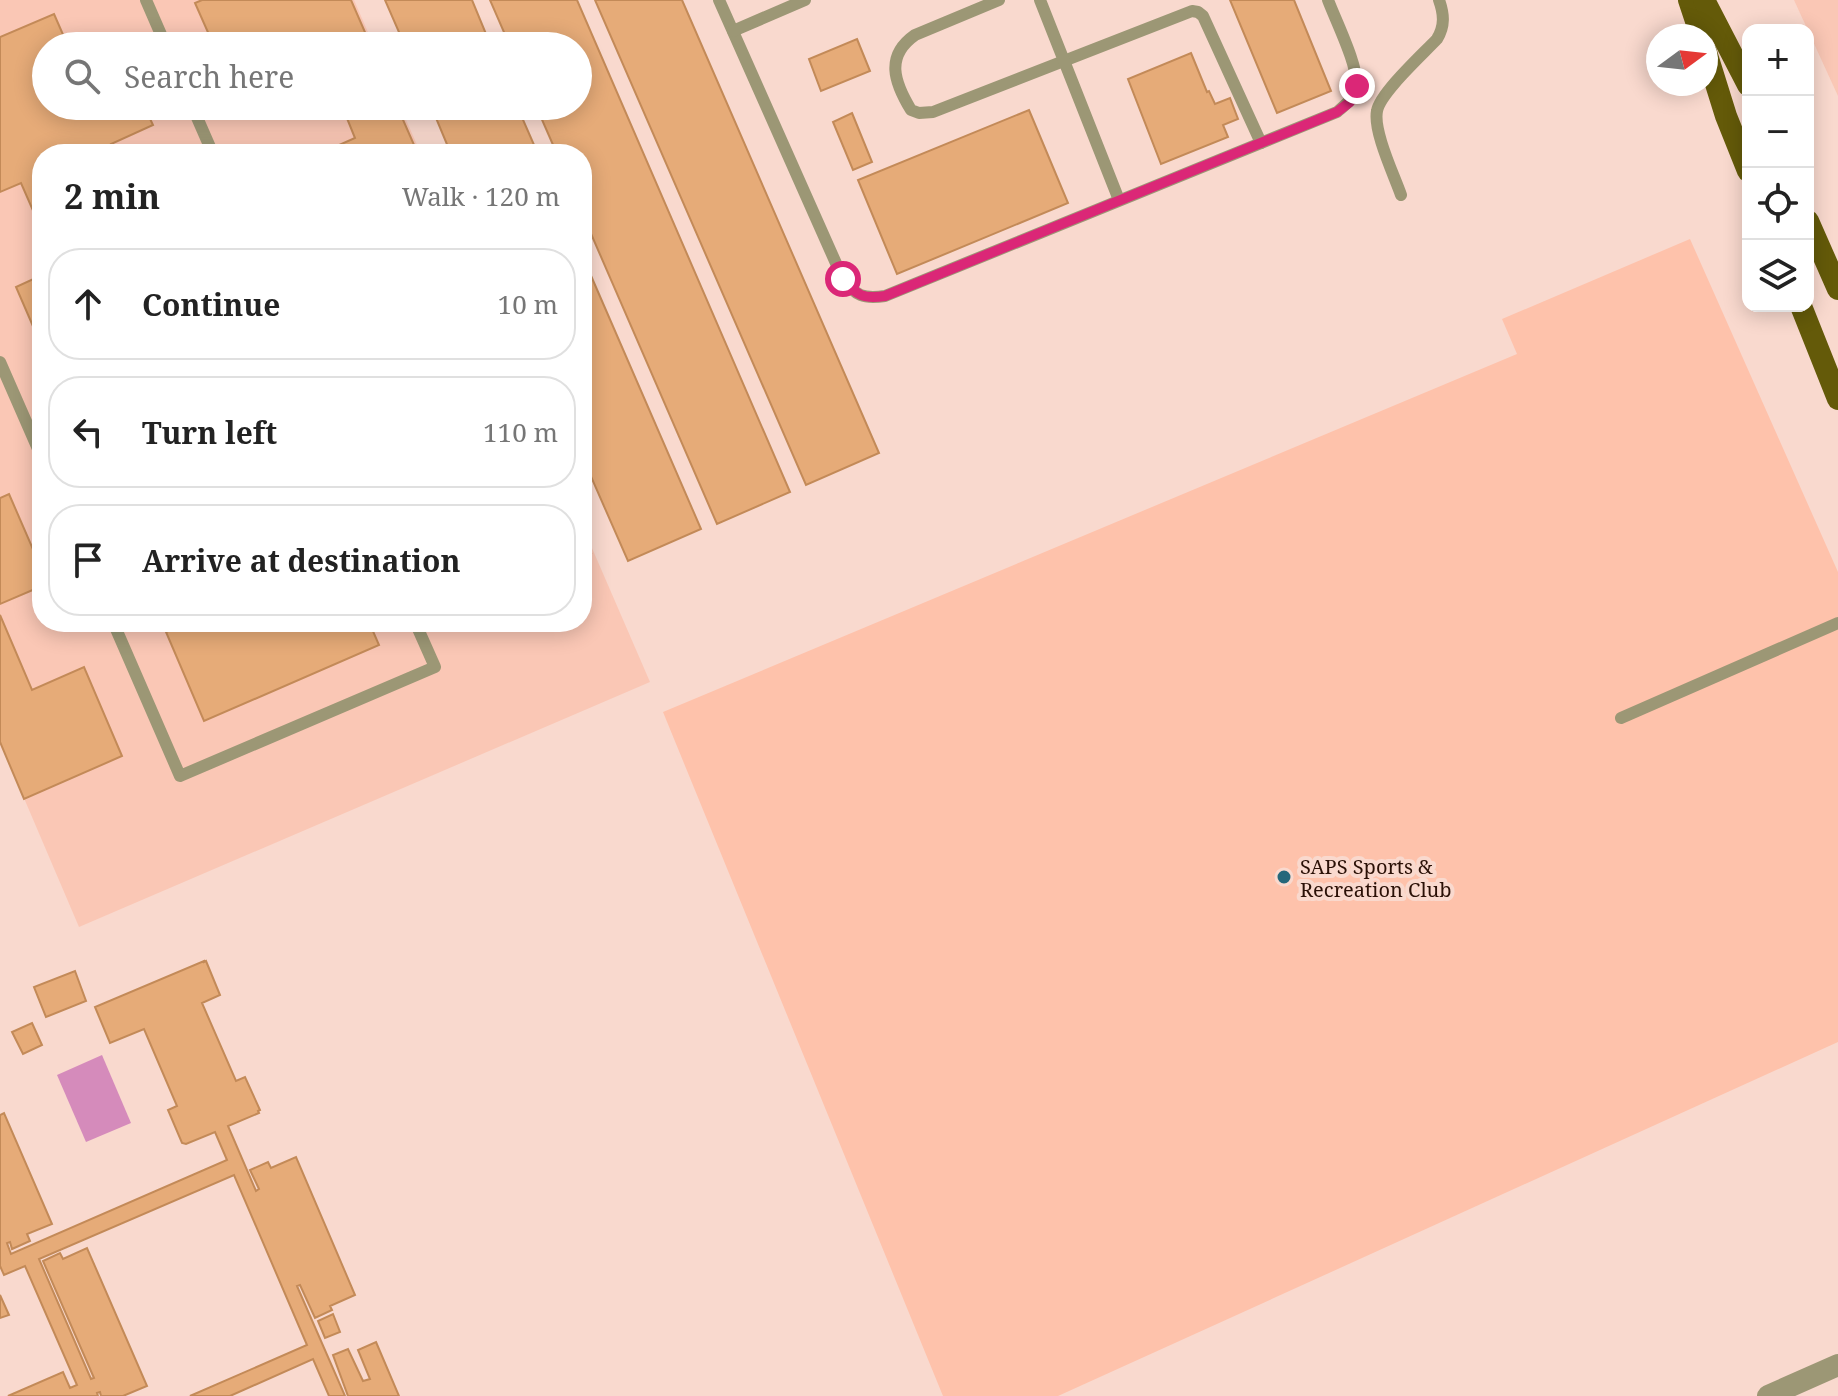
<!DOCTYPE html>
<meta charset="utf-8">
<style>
body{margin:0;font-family:"Noto Serif",serif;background:#f2f2f2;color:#222}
.controls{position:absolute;right:24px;top:24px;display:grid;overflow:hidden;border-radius:16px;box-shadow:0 4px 20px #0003}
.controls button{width:72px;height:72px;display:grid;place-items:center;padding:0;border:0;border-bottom:2px solid #e0e0e0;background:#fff;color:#222;font:40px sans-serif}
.compass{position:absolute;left:1646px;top:24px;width:72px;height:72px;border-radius:50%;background:#fff;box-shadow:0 4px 20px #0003;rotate:75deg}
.stop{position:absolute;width:24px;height:24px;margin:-18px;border:6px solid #db2777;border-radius:50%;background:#fff}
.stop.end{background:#db2777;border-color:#fff;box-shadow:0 2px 8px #0008}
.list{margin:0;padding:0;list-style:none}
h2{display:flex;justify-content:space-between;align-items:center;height:104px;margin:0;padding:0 32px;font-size:34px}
h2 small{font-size:26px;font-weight:400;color:#767676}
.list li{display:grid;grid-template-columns:52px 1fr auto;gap:24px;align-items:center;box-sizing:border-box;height:112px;margin:0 16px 16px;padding:0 16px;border:2px solid #e0e0e0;border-radius:32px}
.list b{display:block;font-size:30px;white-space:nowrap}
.list em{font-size:26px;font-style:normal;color:#767676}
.icon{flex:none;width:44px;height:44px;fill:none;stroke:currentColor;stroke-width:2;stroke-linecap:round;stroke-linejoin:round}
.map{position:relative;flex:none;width:1838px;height:1396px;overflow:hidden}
.search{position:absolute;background:#fff;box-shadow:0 4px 20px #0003;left:32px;top:32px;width:560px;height:88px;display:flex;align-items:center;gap:20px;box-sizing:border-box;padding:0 28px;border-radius:44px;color:#767676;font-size:30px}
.panel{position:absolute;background:#fff;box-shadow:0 4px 20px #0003;left:32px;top:144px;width:560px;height:488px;border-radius:32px}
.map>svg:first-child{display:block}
</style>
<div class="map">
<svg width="1838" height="1396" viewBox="0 0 1838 1396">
<rect width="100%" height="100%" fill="#f9d9ce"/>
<!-- built -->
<g fill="#fac7b5">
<path d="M0 0H354L374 46H46V106H400L421 154H42V622H582V525L650 682 79 927 0 742Z"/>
<path d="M1794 0H1838V96Z"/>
</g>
<!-- green -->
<path fill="#fec2ab" d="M1690 239 1838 572V1042L1058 1396H943L663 712 1517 354 1502 319Z"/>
<!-- water -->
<path fill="#d58bbb" d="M102 1055 131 1123 86 1142 57 1075Z"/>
<!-- building -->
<g fill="#e6ab78" stroke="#c38a58" stroke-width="2">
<path d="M202 0H351L371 46H214L195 3Z"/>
<path d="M385 0H472L491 46H405Z"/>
<path d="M490 0H577L790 492 717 524 582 213V154H557L536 106H578V46H510Z"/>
<path d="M595 0H682L879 453 806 485Z"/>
<path d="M1230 0H1294L1331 91 1277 113Z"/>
<path d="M54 14 68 46H46V106H144L153 125 111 144 115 154H42V231L21 183 0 192V37Z"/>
<path d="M857 39 870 71 821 91 809 59Z"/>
<path d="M1191 53 1207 92 1209 91 1215 104 1230 98 1238 119 1223 125 1228 137 1161 164 1128 79Z"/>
<path d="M342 106H397L418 154H319L355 138Z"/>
<path d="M431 106H517L538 154H451Z"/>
<path d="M1029 110 1068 203 897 274 858 180Z"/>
<path d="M852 113 872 162 853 170 833 122Z"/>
<path d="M582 255 701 529 628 561 582 456Z"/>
<path d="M42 275V347L16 287Z"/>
<path d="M9 494 42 570V586L0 604V498Z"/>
<path d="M582 532 591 553 582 557Z"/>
<path d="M0 615 32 690 84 667 122 756 24 799 0 742Z"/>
<path d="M189 622H369L379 645 204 721 166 632Z"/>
<path d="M204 961V962L206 961 220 995 202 1003 236 1081 245 1077 260 1110 258 1111 259 1113 228 1126 256 1191 259 1189 250 1170 268 1162 271 1168 296 1157 355 1295 330 1306 332 1310 315 1318 300 1285 297 1286 345 1396H329L313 1359 230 1396H190L307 1345 234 1175 39 1259 91 1379 94 1378 43 1261 60 1253 63 1259 87 1248 147 1386 123 1396H101L100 1392 97 1393 98 1396H8L63 1372 70 1388 77 1385 25 1266 4 1275 0 1266V1115L4 1113 52 1224 27 1234 30 1241 12 1249 10 1242 7 1243 11 1254 227 1160 215 1132 186 1144 182 1143 168 1110 177 1106 144 1029 110 1043 95 1007Z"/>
<path d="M75 971 86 1001 46 1017 34 987Z"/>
<path d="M32 1023 42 1045 23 1054 12 1032Z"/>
<path d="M0 1295 9 1315 0 1318Z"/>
<path d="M333 1314 340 1332 325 1338 318 1321Z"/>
<path d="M376 1342 399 1396H348L333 1355 348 1349 363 1381 370 1379 358 1350Z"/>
</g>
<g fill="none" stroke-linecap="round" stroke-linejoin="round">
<!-- service -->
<g stroke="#9c9775" stroke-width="12">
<path d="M146 0 166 46"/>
<path d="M719 0 843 279C856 296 863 299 885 296L1337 112C1345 105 1354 99 1356 87 1360 69 1335 19 1328 0"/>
<path d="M999 0 915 35C885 56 894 82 911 110L919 113 933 112 1192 11 1198 12 1203 16 1261 143"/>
<path d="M1040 0 1119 200"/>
<path d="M733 31 805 0"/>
<path d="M192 106 213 154"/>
<path d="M1401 195C1394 175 1373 131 1377 111 1380 93 1423 54 1437 39 1445 26 1444 14 1439 0"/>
<path d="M0 362 42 458"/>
<path d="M113 622 180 776 435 667 415 622"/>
<path d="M1621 718 1838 623"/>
</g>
<!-- minor -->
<path stroke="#9c9775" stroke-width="22" d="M1768 1396 1838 1365"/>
<!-- primary -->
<g stroke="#645a09" stroke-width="22">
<path d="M1689 0 1701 36"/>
<path d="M1704 0 1748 85"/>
<path d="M1706 52 1726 116 1748 171"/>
<path d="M1808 221 1838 289"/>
<path d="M1801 306 1838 399"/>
</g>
</g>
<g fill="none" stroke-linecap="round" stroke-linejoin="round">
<!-- route -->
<path stroke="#db2777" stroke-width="10" d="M843 279C857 296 863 299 885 296L1337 112 1350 102 1357 86"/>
</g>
<!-- markers -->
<circle fill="#25677a" stroke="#f9d9ce" stroke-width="3" cx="1284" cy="877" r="8"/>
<g text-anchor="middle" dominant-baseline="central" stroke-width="8" stroke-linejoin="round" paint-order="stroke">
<!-- poi labels -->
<g font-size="20" fill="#2a1006" stroke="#f9d9ce" text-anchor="start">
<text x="1300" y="866">SAPS Sports &amp;<tspan x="1300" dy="23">Recreation Club</tspan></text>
</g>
</g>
</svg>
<div class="controls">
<button>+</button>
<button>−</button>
<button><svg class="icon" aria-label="locate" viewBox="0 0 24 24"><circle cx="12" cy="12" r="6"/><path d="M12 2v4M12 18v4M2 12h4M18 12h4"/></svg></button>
<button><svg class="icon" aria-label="layers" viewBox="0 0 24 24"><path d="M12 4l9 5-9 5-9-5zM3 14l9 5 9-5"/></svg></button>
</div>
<svg class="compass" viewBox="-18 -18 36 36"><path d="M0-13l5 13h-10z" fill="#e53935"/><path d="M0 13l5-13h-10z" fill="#767676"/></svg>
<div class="stop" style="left:843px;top:279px"></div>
<div class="stop end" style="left:1357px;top:86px"></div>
<div class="search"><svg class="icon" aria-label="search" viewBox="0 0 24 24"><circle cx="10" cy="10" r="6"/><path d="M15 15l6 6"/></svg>Search here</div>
<section class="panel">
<h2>2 min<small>Walk · 120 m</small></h2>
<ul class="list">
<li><svg class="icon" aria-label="ahead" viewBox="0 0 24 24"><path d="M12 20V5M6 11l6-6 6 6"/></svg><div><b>Continue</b></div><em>10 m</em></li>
<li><svg class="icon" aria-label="left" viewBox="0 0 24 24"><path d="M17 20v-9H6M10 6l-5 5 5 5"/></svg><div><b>Turn left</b></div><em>110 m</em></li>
<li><svg class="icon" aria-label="arrive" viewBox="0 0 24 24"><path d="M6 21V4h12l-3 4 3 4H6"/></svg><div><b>Arrive at destination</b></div></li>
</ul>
</section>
</div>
